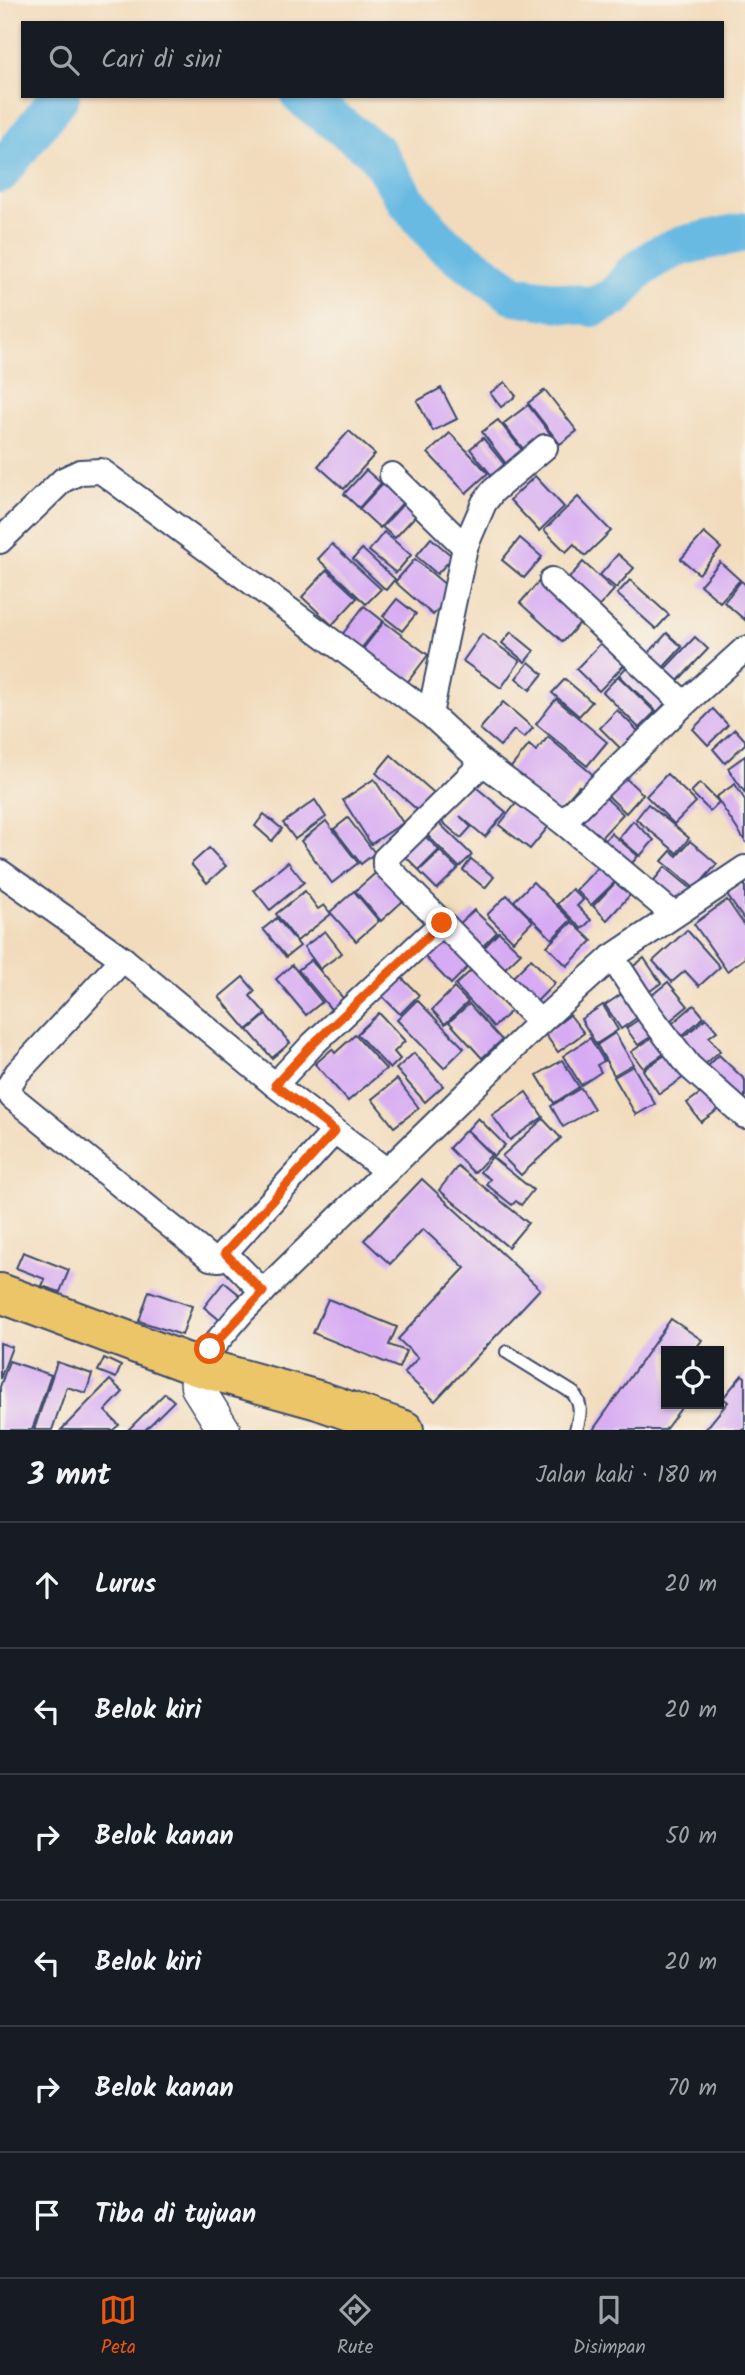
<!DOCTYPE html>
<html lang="id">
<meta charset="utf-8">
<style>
body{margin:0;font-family:Kalam,sans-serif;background:#242831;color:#f1f3f6}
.controls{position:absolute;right:21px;bottom:21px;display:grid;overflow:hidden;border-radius:0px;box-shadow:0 2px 5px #0004}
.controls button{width:63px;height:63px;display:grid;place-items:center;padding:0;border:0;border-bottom:2px solid #363941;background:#171b24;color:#f1f3f6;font:35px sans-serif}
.stop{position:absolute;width:21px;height:21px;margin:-16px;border:5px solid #ea580c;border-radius:50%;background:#fff}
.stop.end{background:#ea580c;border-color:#fff;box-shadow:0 2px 7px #0008}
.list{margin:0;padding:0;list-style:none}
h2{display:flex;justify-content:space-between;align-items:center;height:91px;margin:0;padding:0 28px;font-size:30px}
h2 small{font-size:23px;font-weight:400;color:#9ea1a6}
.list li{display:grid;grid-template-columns:46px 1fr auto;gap:21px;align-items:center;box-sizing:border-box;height:126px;padding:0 28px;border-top:2px solid #363941}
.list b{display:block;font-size:26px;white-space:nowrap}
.list em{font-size:23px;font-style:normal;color:#9ea1a6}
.icon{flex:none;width:38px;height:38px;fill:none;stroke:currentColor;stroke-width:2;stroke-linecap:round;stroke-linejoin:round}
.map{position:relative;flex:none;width:745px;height:1430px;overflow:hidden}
.search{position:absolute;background:#171b24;box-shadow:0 2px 5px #0004;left:21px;right:21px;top:21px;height:77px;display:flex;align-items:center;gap:18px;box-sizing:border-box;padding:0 24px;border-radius:0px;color:#9ea1a6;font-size:26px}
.sheet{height:847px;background:#171b24}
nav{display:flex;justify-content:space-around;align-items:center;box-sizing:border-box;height:98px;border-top:2px solid #363941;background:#171b24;font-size:19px;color:#9ea1a6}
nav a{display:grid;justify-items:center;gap:4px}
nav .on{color:#ea580c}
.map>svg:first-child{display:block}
</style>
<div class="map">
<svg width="745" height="1430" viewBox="0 0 745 1430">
<rect width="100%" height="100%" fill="#f7f3e8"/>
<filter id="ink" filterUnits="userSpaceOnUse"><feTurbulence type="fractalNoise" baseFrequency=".0143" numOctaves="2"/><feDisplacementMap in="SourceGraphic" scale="14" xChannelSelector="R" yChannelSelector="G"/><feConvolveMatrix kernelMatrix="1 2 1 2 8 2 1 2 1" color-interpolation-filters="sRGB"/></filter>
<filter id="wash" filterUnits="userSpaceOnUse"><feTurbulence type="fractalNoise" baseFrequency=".00686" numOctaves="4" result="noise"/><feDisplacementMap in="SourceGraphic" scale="28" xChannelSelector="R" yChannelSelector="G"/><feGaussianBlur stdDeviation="1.57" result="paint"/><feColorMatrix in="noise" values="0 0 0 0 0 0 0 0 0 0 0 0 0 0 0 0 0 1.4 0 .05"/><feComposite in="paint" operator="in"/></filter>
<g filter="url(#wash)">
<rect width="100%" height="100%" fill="#f2dbbc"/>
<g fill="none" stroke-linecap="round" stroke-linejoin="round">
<!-- river -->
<g stroke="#67bae3" stroke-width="40">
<path d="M301 96 376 152 406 200 442 243 514 295 593 307 616 296 633 274 656 257 680 246 745 232"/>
<path d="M0 173 60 96"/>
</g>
</g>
<g id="blocks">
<!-- building -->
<g fill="#d7abf3">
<path d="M505 382 516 396 501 407 490 393Z"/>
<path d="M441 388 457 419 433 431 417 401Z"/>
<path d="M545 390 577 431 560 444 528 403Z"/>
<path d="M528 405 552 436 528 455 503 424Z"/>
<path d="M498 420 527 456 510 469 482 432Z"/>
<path d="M349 431 375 454 344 489 318 466Z"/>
<path d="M450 433 488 473 466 493 428 453Z"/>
<path d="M483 438 509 470 496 481 470 449Z"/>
<path d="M366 470 381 483 359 508 344 494Z"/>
<path d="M535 476 564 507 539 531 510 500Z"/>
<path d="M385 481 406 499 380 528 359 509Z"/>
<path d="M578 497 611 531 585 556 574 544 566 552 544 530Z"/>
<path d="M406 501 419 512 395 538 382 527Z"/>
<path d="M384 532 411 555 396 573 369 551Z"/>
<path d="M704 533 721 548 699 574 681 559Z"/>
<path d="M431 538 453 557 437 574 416 556Z"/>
<path d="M520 538 542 557 524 578 502 560Z"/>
<path d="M332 544 381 589 366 604 318 559Z"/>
<path d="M362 549 395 579 386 590 353 559Z"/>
<path d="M618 554 634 568 616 588 600 575Z"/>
<path d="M415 559 454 592 433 615 395 582Z"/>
<path d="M583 562 614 590 595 611 564 584Z"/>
<path d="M720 562 740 580 720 602 700 585Z"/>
<path d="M327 570 357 598 332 625 302 597Z"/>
<path d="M542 578 585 617 563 642 520 603Z"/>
<path d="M630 580 669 615 656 629 617 594Z"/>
<path d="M741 581 745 584V620L724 602Z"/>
<path d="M397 599 416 614 402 631 383 616Z"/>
<path d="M364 606 383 621 357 654 338 640Z"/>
<path d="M384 622 428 655 403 688 359 654Z"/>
<path d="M511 632 534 651 525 662 502 643Z"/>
<path d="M667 633 682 647 660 671 645 657Z"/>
<path d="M482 634 520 661 501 688 463 661Z"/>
<path d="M695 637 708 649 671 688 659 675Z"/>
<path d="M606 638 629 660 599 691 576 669Z"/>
<path d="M634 659 672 696 657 712 619 675Z"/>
<path d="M529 662 543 674 530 690 516 678Z"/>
<path d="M618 676 655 712 639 728 603 692Z"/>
<path d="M565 679 592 702 579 716 552 693Z"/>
<path d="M556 699 607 742 587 766 536 724Z"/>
<path d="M503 702 533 728 524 738 514 730 500 746 480 729Z"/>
<path d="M713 709 728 725 708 745 693 729Z"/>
<path d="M617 710 642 735 625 753 600 728Z"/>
<path d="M735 729 745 740V744L725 763 713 749Z"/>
<path d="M548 737 597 778 585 791 579 786 557 812 508 771 529 745 536 751Z"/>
<path d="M391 755 440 798 424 816 376 773Z"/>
<path d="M745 756V793L728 768Z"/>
<path d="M621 774 643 794 626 813 604 792Z"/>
<path d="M667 774 696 802 674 824 646 796Z"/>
<path d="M374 779 403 823 371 844 343 800Z"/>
<path d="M700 783 719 802 710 811 691 792Z"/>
<path d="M472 784 506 812 485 837 460 816 471 827 461 838 440 820Z"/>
<path d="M735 784 745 800V841L716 797Z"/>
<path d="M605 797 623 814 596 843 578 826Z"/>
<path d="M315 800 326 817 295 839 283 823Z"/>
<path d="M518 801 549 826 530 849 499 825Z"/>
<path d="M648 804 689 838 677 853 636 819Z"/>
<path d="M264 814 282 829 272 841 255 826Z"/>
<path d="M348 818 375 853 361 864 334 829Z"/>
<path d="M436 820 472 855 459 867 424 832Z"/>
<path d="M326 821 358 863 332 883 301 841Z"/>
<path d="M633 821 654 840 640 856 619 838Z"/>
<path d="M420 831 439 850 419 870 400 851Z"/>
<path d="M611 833 638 856 628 868 601 845Z"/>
<path d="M690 841 717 864 695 889 662 861 671 851 677 856Z"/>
<path d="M209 848 226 866 207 883 191 864Z"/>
<path d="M440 851 458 869 437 889 419 871Z"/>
<path d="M471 859 494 877 485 888 463 870Z"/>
<path d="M288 862 304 882 270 910 254 890Z"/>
<path d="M600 865 616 881 591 905 576 890Z"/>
<path d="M665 867 694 891 678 909 650 885Z"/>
<path d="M378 871 404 900 381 921 355 891Z"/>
<path d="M617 881 631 894 607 920 593 906Z"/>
<path d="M533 882 571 920 552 939 514 901Z"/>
<path d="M745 882V921L727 895Z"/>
<path d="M572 889 583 900 577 906 591 920 582 929 557 904Z"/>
<path d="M305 891 318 909 324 905 331 914 297 941 276 914Z"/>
<path d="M354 891 379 921 356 941 330 912Z"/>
<path d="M507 895 533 921 513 941 487 915Z"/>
<path d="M727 900 745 926V958L727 971 694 924Z"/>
<path d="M474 910 497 932 476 953 453 930Z"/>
<path d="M277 918 300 946 286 957 263 929Z"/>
<path d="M572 922 592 941 567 966 547 946Z"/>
<path d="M687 930 720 967 699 986 685 971 672 982 653 961Z"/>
<path d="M325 931 342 953 320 969 304 947Z"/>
<path d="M499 932 521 953 499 974 478 954Z"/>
<path d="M445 933 474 961 451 984 423 955Z"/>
<path d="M644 958 661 983 643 996 626 972Z"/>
<path d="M531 959 555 983 532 1006 508 982Z"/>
<path d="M311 960 348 1004 335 1014 298 970Z"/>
<path d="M292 965 322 1002 306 1015 276 979Z"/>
<path d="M473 969 512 1010 494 1027 455 985Z"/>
<path d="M243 977 255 991 250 996 266 1014 247 1030 219 997Z"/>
<path d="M401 977 419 995 400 1014 382 996Z"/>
<path d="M668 982 688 1006 666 1024 646 1000Z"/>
<path d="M454 988 468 1002 445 1024 432 1010Z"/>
<path d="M629 989 645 1012 621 1029 605 1005Z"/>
<path d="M417 1000 464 1048 444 1068 397 1020Z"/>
<path d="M469 1004 502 1040 482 1058 449 1022Z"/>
<path d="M603 1005 618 1030 596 1044 581 1019Z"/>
<path d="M694 1005 704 1017 677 1040 667 1028Z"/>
<path d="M379 1013 405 1041 394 1052 400 1059 390 1069 357 1034Z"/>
<path d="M266 1015 290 1043 272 1058 248 1030Z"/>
<path d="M570 1015 584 1033 558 1052 545 1034Z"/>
<path d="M646 1015 658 1032 638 1045 626 1028Z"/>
<path d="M706 1018 717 1031 709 1037 720 1051 701 1068 679 1041Z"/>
<path d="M615 1033 633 1064 614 1075 597 1045Z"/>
<path d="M659 1033 671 1049 643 1068 631 1052Z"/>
<path d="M355 1035 386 1069 348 1101 315 1064 332 1049 335 1053Z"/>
<path d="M590 1038 604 1061 597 1065 601 1072 581 1085 563 1056Z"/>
<path d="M671 1051 687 1075 659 1094 643 1070Z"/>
<path d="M414 1053 443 1086 425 1102 396 1069Z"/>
<path d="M719 1055 745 1080V1106L702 1072Z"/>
<path d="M562 1060 579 1087 554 1103 537 1075Z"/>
<path d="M633 1066 655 1104 636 1115 614 1077Z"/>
<path d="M397 1079 419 1108 394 1127 372 1099Z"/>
<path d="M581 1088 594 1109 563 1127 551 1106Z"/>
<path d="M705 1090 719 1109 701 1122 687 1103Z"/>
<path d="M526 1092 543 1117 510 1140 492 1115Z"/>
<path d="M478 1118 505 1145 494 1156 467 1130Z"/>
<path d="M543 1119 561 1138 521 1175 502 1156Z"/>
<path d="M466 1130 491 1155 474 1173 449 1148Z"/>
<path d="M492 1157 533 1190 521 1205 516 1201 512 1205 486 1184 490 1179 480 1172Z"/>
<path d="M458 1166 528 1223 508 1247 439 1190Z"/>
<path d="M422 1179 540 1289 435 1401 404 1373 418 1358 398 1339 465 1268 423 1229 390 1264 364 1240Z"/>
<path d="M23 1252 69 1270 60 1292 42 1286 45 1279 16 1268Z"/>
<path d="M224 1282 241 1296 221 1321 204 1307Z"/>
<path d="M149 1291 192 1306 182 1335 139 1321Z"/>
<path d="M328 1299 397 1327 389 1345 406 1351 399 1368 313 1333Z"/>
<path d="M671 1319 702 1340 694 1351H666V1404H684L665 1430H593Z"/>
<path d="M0 1343 12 1347 0 1379Z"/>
<path d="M104 1358 121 1366 116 1378 98 1371Z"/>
<path d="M9 1361 51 1375 32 1430H0V1387Z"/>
<path d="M57 1362 92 1374 86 1393 67 1387 52 1430H34Z"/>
<path d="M742 1375 745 1377V1430H705L728 1402 723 1398Z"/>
<path d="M110 1380 123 1392 105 1411 119 1425 113 1430H61Z"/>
<path d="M165 1393 174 1401 145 1430H128Z"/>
</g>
</g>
</g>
<g filter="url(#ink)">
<use href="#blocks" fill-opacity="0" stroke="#3b496c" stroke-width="2"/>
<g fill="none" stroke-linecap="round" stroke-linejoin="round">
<!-- service casing -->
<g stroke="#3b496c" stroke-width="16">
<path id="service" d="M507 1352 573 1393C583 1406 580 1415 576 1430"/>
</g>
<!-- minor casing -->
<g stroke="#3b496c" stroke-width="28">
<g id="minor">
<path d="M545 447 493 491 484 503 465 547 430 714 483 763 563 822 674 915"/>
<path d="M392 475 465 547"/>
<path d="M0 541 63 480 80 472 101 471 430 714"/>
<path d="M552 580 684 704"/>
<path d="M483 763 385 859V865L540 1022"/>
<path d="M563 822 684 704 745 649"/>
<path d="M0 872 123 959"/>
<path d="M612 957 650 1015 689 1066 745 1116"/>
<path d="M275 1085 123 959 17 1073 7 1089 12 1097 210 1258 219 1259 335 1131"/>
<path d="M387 1171 275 1085 313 1044 442 923"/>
<path d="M225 1253 263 1292"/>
<path d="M196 1366 243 1311 540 1022 612 957 745 868"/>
</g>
</g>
<!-- tertiary casing -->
<g stroke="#3b496c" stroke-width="35">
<path id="tertiary" d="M196 1366 197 1387 224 1430"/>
</g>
<!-- trunk casing -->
<g stroke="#3b496c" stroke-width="42">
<path id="trunk" d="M0 1293 196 1366 318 1400 404 1430"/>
</g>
<!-- service -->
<use href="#service" stroke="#fff" stroke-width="12"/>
<!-- minor -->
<use href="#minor" stroke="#fff" stroke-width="24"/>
<!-- tertiary -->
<use href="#tertiary" stroke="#fff" stroke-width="32"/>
<!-- trunk -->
<use href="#trunk" stroke="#edc569" stroke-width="38"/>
</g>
</g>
<g fill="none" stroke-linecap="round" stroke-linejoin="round" filter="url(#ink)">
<!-- route -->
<path stroke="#ea580c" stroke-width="9" d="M210 1349 263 1292 225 1253 335 1131 275 1085 313 1044 442 923"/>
</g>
</svg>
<div class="controls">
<button><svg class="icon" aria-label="locate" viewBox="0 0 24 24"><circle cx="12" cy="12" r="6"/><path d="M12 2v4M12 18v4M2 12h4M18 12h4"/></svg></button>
</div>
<div class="stop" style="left:210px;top:1349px"></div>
<div class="stop end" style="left:442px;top:923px"></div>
<div class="search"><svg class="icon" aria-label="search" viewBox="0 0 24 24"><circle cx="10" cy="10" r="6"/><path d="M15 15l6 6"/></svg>Cari di sini</div>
</div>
<section class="sheet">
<h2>3 mnt<small>Jalan kaki · 180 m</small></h2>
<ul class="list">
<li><svg class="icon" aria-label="ahead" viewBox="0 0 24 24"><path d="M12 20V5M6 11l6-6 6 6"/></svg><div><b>Lurus</b></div><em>20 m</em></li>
<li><svg class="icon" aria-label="left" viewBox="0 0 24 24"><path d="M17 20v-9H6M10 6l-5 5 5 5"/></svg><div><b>Belok kiri</b></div><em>20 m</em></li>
<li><svg class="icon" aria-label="right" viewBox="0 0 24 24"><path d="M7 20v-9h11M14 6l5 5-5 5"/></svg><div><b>Belok kanan</b></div><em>50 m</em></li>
<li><svg class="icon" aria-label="left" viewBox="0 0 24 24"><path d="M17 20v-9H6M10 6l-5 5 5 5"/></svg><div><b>Belok kiri</b></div><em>20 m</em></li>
<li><svg class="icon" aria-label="right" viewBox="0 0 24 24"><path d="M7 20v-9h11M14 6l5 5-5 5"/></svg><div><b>Belok kanan</b></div><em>70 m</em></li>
<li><svg class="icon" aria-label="arrive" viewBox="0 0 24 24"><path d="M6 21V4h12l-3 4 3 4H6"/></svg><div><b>Tiba di tujuan</b></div></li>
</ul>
</section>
<nav>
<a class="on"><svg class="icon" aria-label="map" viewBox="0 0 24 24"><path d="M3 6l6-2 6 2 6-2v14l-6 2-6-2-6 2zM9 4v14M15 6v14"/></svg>Peta</a>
<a><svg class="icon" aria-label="directions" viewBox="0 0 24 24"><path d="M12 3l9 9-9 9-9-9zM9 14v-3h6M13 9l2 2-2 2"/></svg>Rute</a>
<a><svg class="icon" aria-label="saved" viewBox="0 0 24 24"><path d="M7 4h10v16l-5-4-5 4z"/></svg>Disimpan</a>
</nav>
